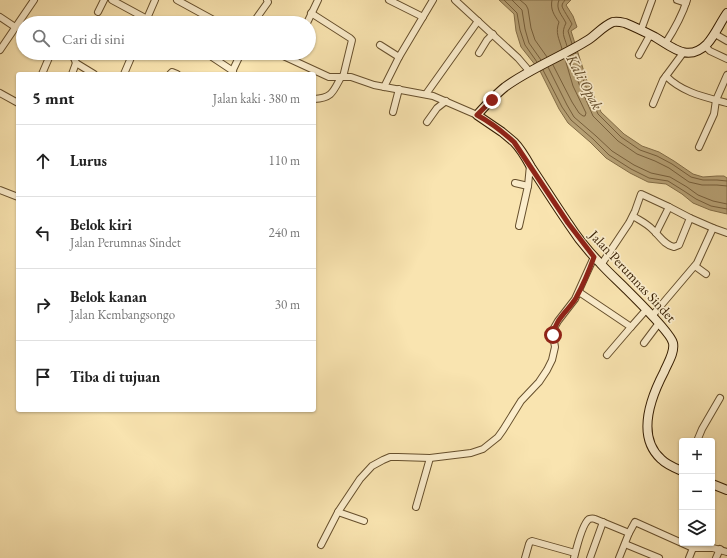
<!DOCTYPE html>
<html lang="id">
<meta charset="utf-8">
<style>
body{margin:0;font-family:"EB Garamond",serif;background:#f2f2f2;color:#222}
.controls{position:absolute;right:12px;bottom:12px;display:grid;overflow:hidden;border-radius:4px;box-shadow:0 1px 3px #0004}
.controls button{width:36px;height:36px;display:grid;place-items:center;padding:0;border:0;border-bottom:1px solid #e0e0e0;background:#fff;color:#222;font:20px sans-serif}
.stop{position:absolute;width:12px;height:12px;margin:-9px;border:3px solid #8f2418;border-radius:50%;background:#fff}
.stop.end{background:#8f2418;border-color:#fff;box-shadow:0 1px 4px #0008}
.list{margin:0;padding:0;list-style:none}
h2{display:flex;justify-content:space-between;align-items:center;height:52px;margin:0;padding:0 16px;font-size:17px}
h2 small{font-size:13px;font-weight:400;color:#767676}
.list li{display:grid;grid-template-columns:26px 1fr auto;gap:12px;align-items:center;box-sizing:border-box;height:72px;padding:0 16px;border-top:1px solid #e0e0e0}
.list b{display:block;font-size:15px;white-space:nowrap}
.list p{margin:0;font-size:13px;white-space:nowrap;color:#767676}
.list em{font-size:13px;font-style:normal;color:#767676}
.icon{flex:none;width:22px;height:22px;fill:none;stroke:currentColor;stroke-width:2;stroke-linecap:round;stroke-linejoin:round}
.map{position:relative;flex:none;width:727px;height:558px;overflow:hidden}
.search{position:absolute;background:#fff;box-shadow:0 1px 3px #0004;left:16px;top:16px;width:300px;height:44px;display:flex;align-items:center;gap:10px;box-sizing:border-box;padding:0 14px;border-radius:22px;color:#767676;font-size:15px}
.panel{position:absolute;background:#fff;box-shadow:0 1px 3px #0004;left:16px;top:72px;width:300px;height:340px;border-radius:4px}
.map>svg:first-child{display:block}
</style>
<div class="map">
<svg width="727" height="558" viewBox="0 0 727 558">
<rect width="100%" height="100%" fill="#f9e4b0"/>
<filter id="stains"><feTurbulence type="fractalNoise" baseFrequency=".005" numOctaves="4"/><feColorMatrix values="0 0 0 0 .2 0 0 0 0 .09 0 0 0 0 .02 0 0 0 .5 -.17"/></filter>
<radialGradient id="worn" r=".72"><stop offset=".6" stop-color="#630" stop-opacity="0"/><stop offset="1" stop-color="#630" stop-opacity=".3"/></radialGradient>
<!-- water -->
<path fill="#b6a074" stroke="#826c46" d="M499 0H571L566 5 573 16 577 27 571 31 587 81 601 112 624 134 642 146 659 152 674 161 693 174 703 177 717 176H724L727 178V214L710 210 693 203 682 194 666 184 648 182 630 173 606 158 590 142 568 123 559 109 540 71 521 47 516 31 514 14Z"/>
<g fill="none" stroke-linecap="round" stroke-linejoin="round">
<!-- shore -->
<g stroke="#765e3a" stroke-width="1">
<path d="M504 0 517 13 520 30 525 45 537 62"/>
<path d="M512 0 522 10 525 29 529 43 541 60"/>
<path d="M520 0 526 5 528 9 531 28 535 40 547 57"/>
<path d="M552 0C550 9 554 15 559 22 555 33 559 38 562 49"/>
<path d="M559 0C555 9 562 15 566 23 561 33 564 36 567 46"/>
<path d="M565 0C564 2 562 3 562 6 562 8 570 20 572 24L568 31 572 44"/>
<path d="M575 53 584 82 598 114 621 137 640 150 657 156 672 164 691 177 703 180H717L727 181"/>
<path d="M570 56 579 84 593 116 618 141 637 154 655 161 669 168 689 182 702 185H717L727 186"/>
<path d="M553 65 572 102 579 113 583 116H585L586 113 573 86 565 59"/>
<path d="M548 67 567 105 574 117 596 136 612 151 634 165 651 173 670 177 687 187 698 195 713 201 727 204"/>
<path d="M543 70 562 107 571 120 593 139 609 155 631 169 649 178 668 181 684 191 696 199 711 206 727 209"/>
</g>
<!-- street casing -->
<g stroke="#664f2c" stroke-width="8">
<g id="street">
<path d="M112 0 147 19"/>
<path d="M177 0 219 23"/>
<path d="M389 0 423 17"/>
<path d="M455 0 518 58 530 72"/>
<path d="M677 0 686 3"/>
<path d="M98 12 104 0"/>
<path d="M311 13 350 38 352 40 343 77"/>
<path d="M0 17 15 27"/>
<path d="M145 23 155 0"/>
<path d="M253 23 268 2 267 0"/>
<path d="M307 23 318 0"/>
<path d="M641 30 652 0"/>
<path d="M715 34 727 41"/>
<path d="M665 44C674 30 682 16 687 0"/>
<path d="M380 45 399 57"/>
<path d="M705 46 710 51 727 59"/>
<path d="M0 50 34 0"/>
<path d="M67 53 74 58 76 63 94 74"/>
<path d="M277 53 329 77H351L374 85 433 96 477 115"/>
<path d="M479 53 487 40 493 34"/>
<path d="M209 55 233 71"/>
<path d="M639 55 650 35"/>
<path d="M42 74 51 53"/>
<path d="M72 74 76 63"/>
<path d="M124 74 133 53"/>
<path d="M170 74 172 72 177 74"/>
<path d="M231 74 241 53"/>
<path d="M666 76C683 93 705 97 727 103"/>
<path d="M384 87 399 57 433 0"/>
<path d="M0 93 18 103"/>
<path d="M426 94 478 21"/>
<path d="M314 99C332 98 333 92 341 77"/>
<path d="M653 104 663 80 683 53"/>
<path d="M393 112 399 89"/>
<path d="M427 122 437 108 446 101"/>
<path d="M699 147 714 114 716 100 727 75"/>
<path d="M515 183 528 186"/>
<path d="M0 190 18 197"/>
<path d="M633 216C639 220 646 223 652 229 659 235 664 245 674 247L679 245 690 218"/>
<path d="M519 226 528 186 530 165"/>
<path d="M656 233 669 207"/>
<path d="M601 265 629 223 635 211 641 194 669 207 690 218 713 228 727 233"/>
<path d="M695 266 706 274"/>
<path d="M579 292 631 327 646 310"/>
<path d="M652 316 697 263 713 228"/>
<path d="M644 343 659 323"/>
<path d="M607 355 631 327"/>
<path d="M697 441 702 429 720 398"/>
<path d="M416 507 430 458"/>
<path d="M338 512 364 521"/>
<path d="M625 544 659 558"/>
<path d="M321 545 338 512 360 479 372 466 383 460 390 457H398L430 458 471 453 483 449 498 437 503 430 521 401 539 382 547 370 552 360 555 347 553 335 554 328 558 321 575 299 594 257"/>
<path d="M525 558 529 544 530 542 532 541 575 553"/>
<path d="M574 558C576 550 582 524 589 519 592 518 593 518 595 519L629 533"/>
<path d="M590 558 603 522"/>
<path d="M619 558 629 533 635 522 693 548H713L727 552"/>
<path d="M689 558 693 548"/>
<path d="M716 558 720 549"/>
</g>
</g>
<!-- secondary casing -->
<g stroke="#351d00" stroke-width="10">
<g id="secondary">
<path d="M682 471C675 468 667 465 661 459 636 436 651 397 664 372 667 364 675 353 673 343 671 333 635 298 626 289 617 280 608 272 600 263 588 251 577 237 568 223 555 204 543 185 531 167 526 158 521 149 514 142L502 132 477 115C486 105 495 95 505 87 531 68 561 57 588 40 596 35 603 26 613 22 617 21 621 22 625 23 635 27 645 32 655 37 672 47 688 63 707 44 715 35 720 23 727 13"/>
<path d="M712 484 727 490"/>
</g>
</g>
<!-- street -->
<use href="#street" stroke="#fbedcc" stroke-width="6"/>
<!-- secondary -->
<use href="#secondary" stroke="#fbedcc" stroke-width="8"/>
</g>
<g fill="none" stroke-linecap="round" stroke-linejoin="round">
<!-- route -->
<path stroke="#8f2418" stroke-width="5" d="M492 100 477 115C490 122 503 132 514 142L568 223 594 257C589 271 583 285 576 298 569 310 555 319 553 335"/>
</g>
<g text-anchor="middle" dominant-baseline="central" stroke-width="3.5" stroke-linejoin="round" paint-order="stroke">
<!-- street labels -->
<g font-size="14" fill="#351d00" stroke="#fbedcc">
<text transform="translate(633 276) rotate(47)">Jalan Perumnas Sindet</text>
</g>
<!-- water labels -->
<g font-size="15" font-style="italic" fill="#624b29" stroke="#fbedcc">
<text transform="translate(585 82) rotate(62)">Kali Opak</text>
</g>
</g>
<rect width="100%" height="100%" filter="url(#stains)"/>
<rect width="100%" height="100%" fill="url(#worn)"/>
</svg>
<div class="controls">
<button>+</button>
<button>−</button>
<button><svg class="icon" aria-label="layers" viewBox="0 0 24 24"><path d="M12 4l9 5-9 5-9-5zM3 14l9 5 9-5"/></svg></button>
</div>
<div class="stop" style="left:553px;top:335px"></div>
<div class="stop end" style="left:492px;top:100px"></div>
<div class="search"><svg class="icon" aria-label="search" viewBox="0 0 24 24"><circle cx="10" cy="10" r="6"/><path d="M15 15l6 6"/></svg>Cari di sini</div>
<section class="panel">
<h2>5 mnt<small>Jalan kaki · 380 m</small></h2>
<ul class="list">
<li><svg class="icon" aria-label="ahead" viewBox="0 0 24 24"><path d="M12 20V5M6 11l6-6 6 6"/></svg><div><b>Lurus</b></div><em>110 m</em></li>
<li><svg class="icon" aria-label="left" viewBox="0 0 24 24"><path d="M17 20v-9H6M10 6l-5 5 5 5"/></svg><div><b>Belok kiri</b><p>Jalan Perumnas Sindet</p></div><em>240 m</em></li>
<li><svg class="icon" aria-label="right" viewBox="0 0 24 24"><path d="M7 20v-9h11M14 6l5 5-5 5"/></svg><div><b>Belok kanan</b><p>Jalan Kembangsongo</p></div><em>30 m</em></li>
<li><svg class="icon" aria-label="arrive" viewBox="0 0 24 24"><path d="M6 21V4h12l-3 4 3 4H6"/></svg><div><b>Tiba di tujuan</b></div></li>
</ul>
</section>
</div>
